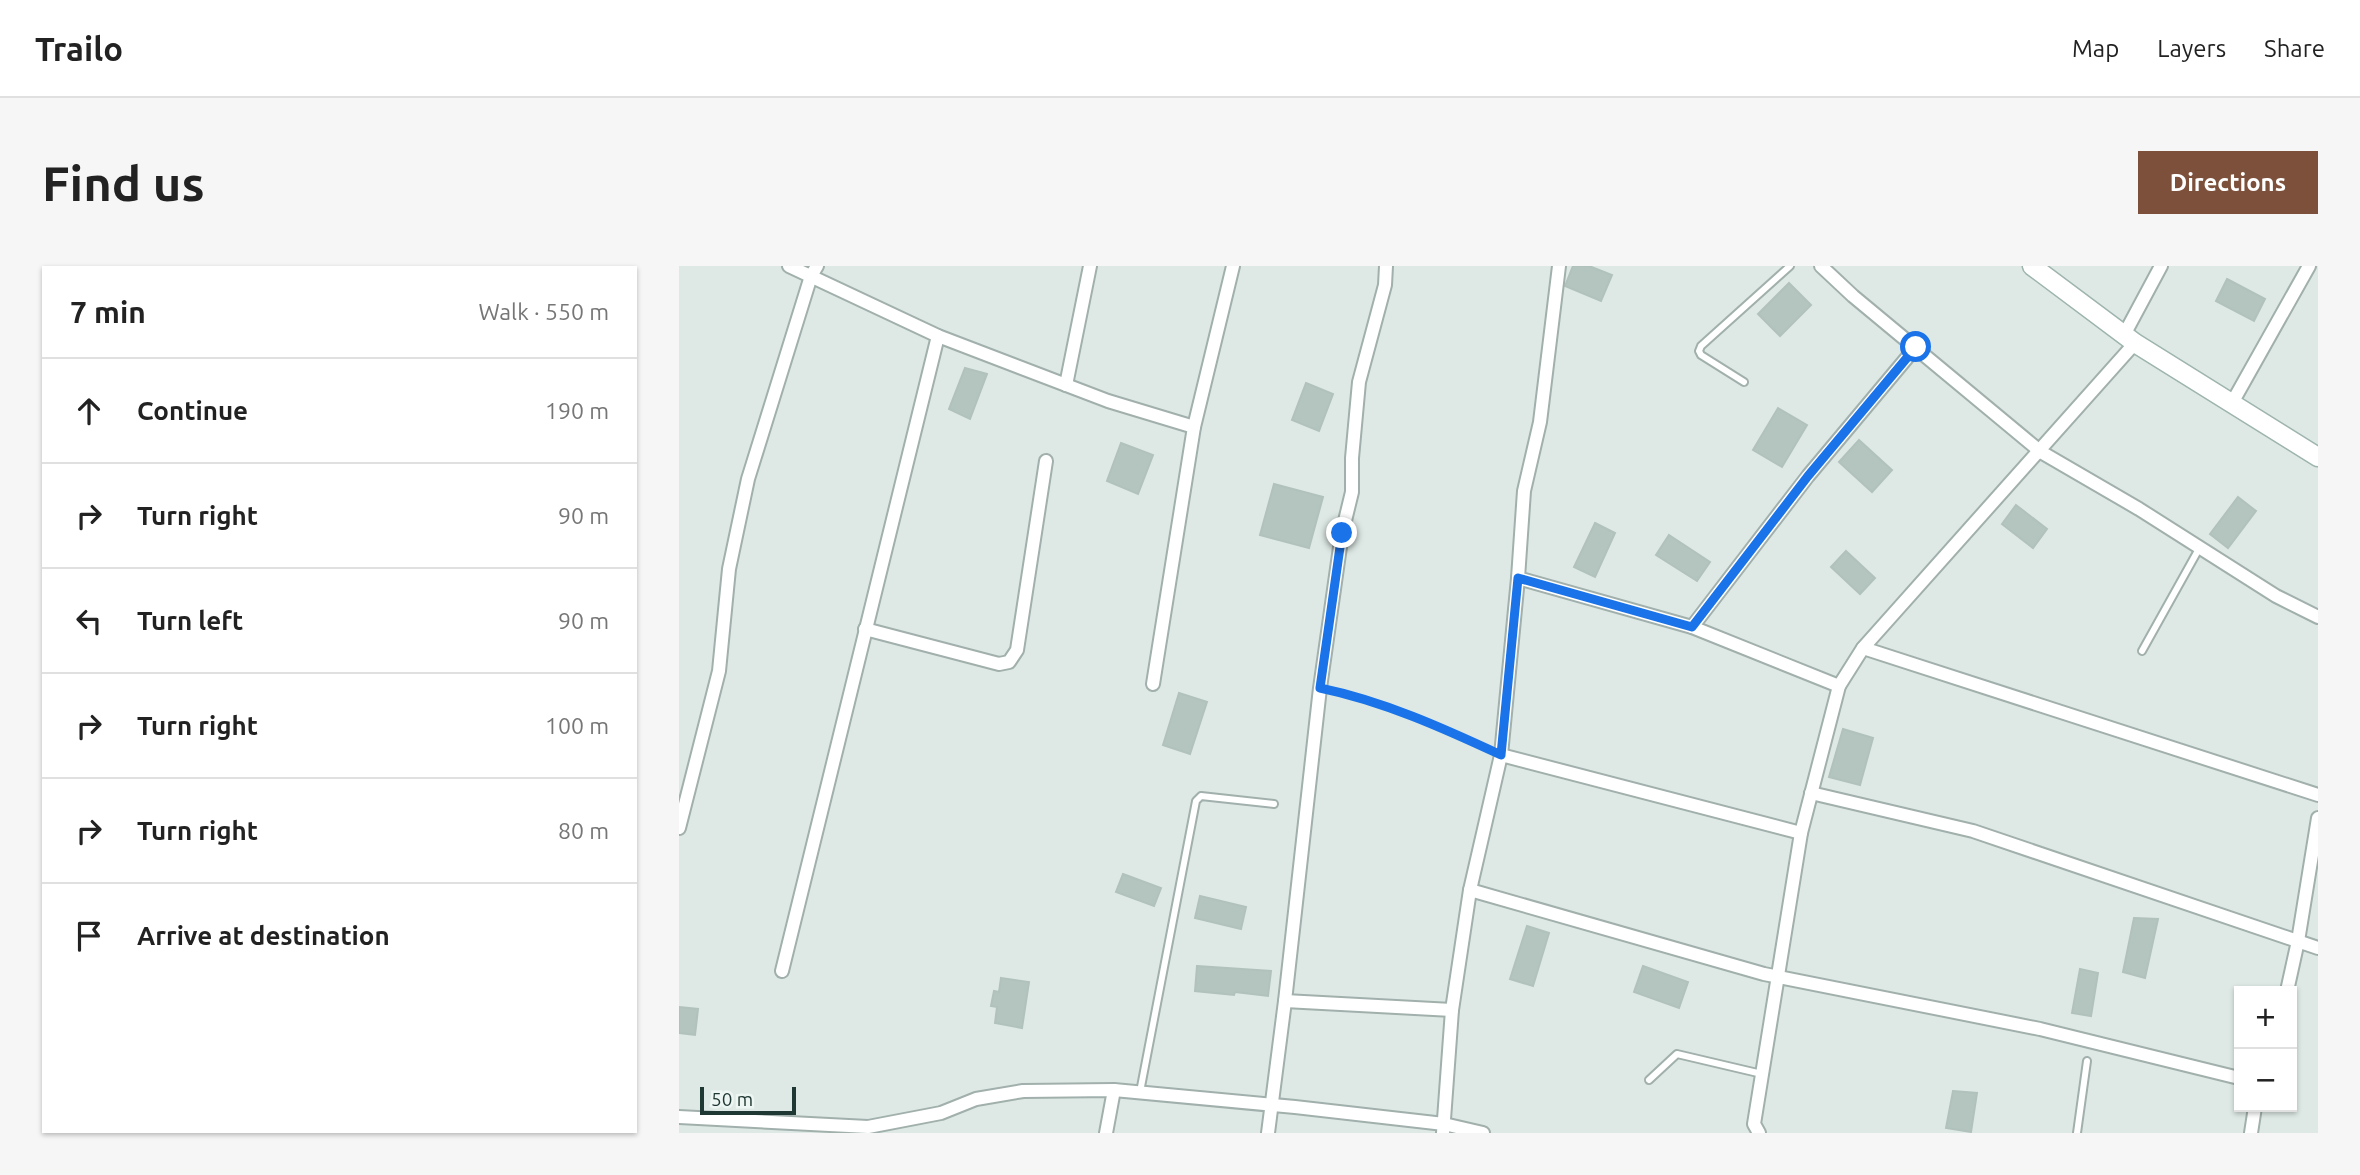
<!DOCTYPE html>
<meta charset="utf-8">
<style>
body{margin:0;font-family:Ubuntu,sans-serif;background:#f6f6f6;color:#222}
.controls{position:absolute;right:21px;bottom:21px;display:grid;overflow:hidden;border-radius:0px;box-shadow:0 2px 5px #0004}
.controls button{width:63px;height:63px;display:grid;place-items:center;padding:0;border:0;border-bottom:2px solid #e0e0e0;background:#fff;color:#222;font:35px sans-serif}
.scale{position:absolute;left:21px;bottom:18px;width:96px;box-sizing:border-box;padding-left:7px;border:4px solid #203833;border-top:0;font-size:19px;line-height:24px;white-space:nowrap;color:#203833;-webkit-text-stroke:5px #eef6f3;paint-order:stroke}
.stop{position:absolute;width:21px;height:21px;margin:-16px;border:5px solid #1a73e8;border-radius:50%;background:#fff}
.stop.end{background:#1a73e8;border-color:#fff;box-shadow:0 2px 7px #0008}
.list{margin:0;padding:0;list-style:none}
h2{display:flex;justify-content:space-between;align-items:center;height:91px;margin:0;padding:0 28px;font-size:30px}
h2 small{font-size:23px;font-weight:400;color:#767676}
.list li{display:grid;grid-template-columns:46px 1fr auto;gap:21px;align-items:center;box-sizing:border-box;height:105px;padding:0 28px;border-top:2px solid #e0e0e0}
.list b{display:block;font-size:26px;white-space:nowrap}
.list em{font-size:23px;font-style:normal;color:#767676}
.icon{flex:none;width:38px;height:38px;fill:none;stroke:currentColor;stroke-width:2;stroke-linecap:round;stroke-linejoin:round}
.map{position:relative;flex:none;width:1639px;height:867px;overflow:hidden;border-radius:0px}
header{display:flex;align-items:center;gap:42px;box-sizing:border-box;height:98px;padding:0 35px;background:#fff;border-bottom:2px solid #e0e0e0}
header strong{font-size:33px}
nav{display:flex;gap:38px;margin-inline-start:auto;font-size:24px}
.intro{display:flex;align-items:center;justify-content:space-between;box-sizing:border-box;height:168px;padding:0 42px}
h1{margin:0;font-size:49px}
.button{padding:18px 32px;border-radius:0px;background:#7d503b;color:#fff;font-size:24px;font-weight:700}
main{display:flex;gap:42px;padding:0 42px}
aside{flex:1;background:#fff;border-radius:0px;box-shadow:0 2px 5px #0004}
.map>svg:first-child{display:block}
</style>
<header>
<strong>Trailo</strong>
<nav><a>Map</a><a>Layers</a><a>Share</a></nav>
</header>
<div class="intro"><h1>Find us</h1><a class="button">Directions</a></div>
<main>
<aside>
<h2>7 min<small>Walk · 550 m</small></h2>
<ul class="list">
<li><svg class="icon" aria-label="ahead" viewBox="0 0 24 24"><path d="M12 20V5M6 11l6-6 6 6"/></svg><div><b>Continue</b></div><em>190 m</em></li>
<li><svg class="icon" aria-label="right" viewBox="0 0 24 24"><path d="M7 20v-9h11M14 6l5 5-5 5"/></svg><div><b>Turn right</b></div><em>90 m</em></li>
<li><svg class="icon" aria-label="left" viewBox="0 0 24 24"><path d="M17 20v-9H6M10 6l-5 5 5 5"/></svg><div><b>Turn left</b></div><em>90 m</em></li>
<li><svg class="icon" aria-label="right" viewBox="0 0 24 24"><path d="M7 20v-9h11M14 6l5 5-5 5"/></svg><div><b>Turn right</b></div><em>100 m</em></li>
<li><svg class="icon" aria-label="right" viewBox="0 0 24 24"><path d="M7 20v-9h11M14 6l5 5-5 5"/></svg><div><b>Turn right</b></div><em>80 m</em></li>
<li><svg class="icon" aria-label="arrive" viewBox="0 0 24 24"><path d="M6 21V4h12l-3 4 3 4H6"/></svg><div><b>Arrive at destination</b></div></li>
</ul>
</aside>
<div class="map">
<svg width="1639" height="867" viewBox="0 0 1639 867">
<rect width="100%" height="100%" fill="#dee9e5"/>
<!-- building -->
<g fill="#b4c4be" stroke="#b1c2bc" stroke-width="2">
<path d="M894 0H910L933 9 922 35 886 20Z"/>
<path d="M1548 13 1586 33 1575 55 1537 35Z"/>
<path d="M1110 17 1132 39 1101 70 1079 48Z"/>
<path d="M286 102 308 108 291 153 270 143Z"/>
<path d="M627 117 654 128 640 165 613 154Z"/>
<path d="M1099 142 1128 159 1103 201 1074 184Z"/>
<path d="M1180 174 1213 204 1193 226 1160 196Z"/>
<path d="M442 177 474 189 459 228 428 215Z"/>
<path d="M595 218 644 231 630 282 581 269Z"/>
<path d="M1559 231 1577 245 1549 282 1531 268Z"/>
<path d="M1337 239 1368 263 1354 282 1323 258Z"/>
<path d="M916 257 936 267 916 311 895 301Z"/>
<path d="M990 269 1031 296 1018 315 977 289Z"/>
<path d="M1167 285 1196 312 1181 328 1152 301Z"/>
<path d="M500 427 528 436 511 488 484 479Z"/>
<path d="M1164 463 1194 472 1181 519 1150 511Z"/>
<path d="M444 608 482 622 475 640 437 626Z"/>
<path d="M521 630 567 641 562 663 516 652Z"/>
<path d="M1455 652 1479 653 1466 712 1444 706Z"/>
<path d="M848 660 870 667 854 720 831 713Z"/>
<path d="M518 700 592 705 589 730 556 726 555 729 516 725Z"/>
<path d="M964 700 1009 716 1000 742 955 726Z"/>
<path d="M1401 703 1419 707 1412 750 1393 747Z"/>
<path d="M322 712 350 716 343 762 316 757 318 741 312 740 315 725 320 726Z"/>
<path d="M0 741 19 743 16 769 0 767Z"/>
<path d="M1274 825 1298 827 1292 866 1267 862Z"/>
</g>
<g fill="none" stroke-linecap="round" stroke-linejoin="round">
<!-- lane casing -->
<g stroke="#a1b0ac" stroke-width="10">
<g id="lane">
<path d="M1065 116 1022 89 1020 85 1022 80 1111 0"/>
<path d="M1463 385 1521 281"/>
<path d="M970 814 998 788 1083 808"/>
<path d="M461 826 517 535 522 530 595 538"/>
<path d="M1398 867 1408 795"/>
</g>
</g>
<!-- street casing -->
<g stroke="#a1b0ac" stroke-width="16">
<g id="street">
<path d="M110 0 259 70 429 135 515 161"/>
<path d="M880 0 861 156 845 225 839 312 1013 361 1160 420"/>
<path d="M1142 0 1174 30 1362 186 1460 243 1597 330 1639 351"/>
<path d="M1445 69 1482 0"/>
<path d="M387 119 411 0"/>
<path d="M1553 137 1630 0"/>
<path d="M1013 361 1129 210 1237 81"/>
<path d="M186 363 320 398 330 396 338 384 367 195"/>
<path d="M1184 382 1639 529"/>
<path d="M474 418 515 161 554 0"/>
<path d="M822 489 1122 567"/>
<path d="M1132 527 1294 565 1639 682"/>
<path d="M0 562 40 405 50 303 69 213 132 10 138 0"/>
<path d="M791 624 1085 708 1361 763 1560 812"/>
<path d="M103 705 259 70"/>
<path d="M1608 725 1619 675 1639 552"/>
<path d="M606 735 773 744"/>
<path d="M0 851 189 861 262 847 297 833 344 825 435 824 616 841 765 858 804 867"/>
<path d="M427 867 435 824"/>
<path d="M589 867 606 735 641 422 663 267 673 226V192L680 116 706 19 707 0"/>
<path d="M764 867 773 744 791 624 822 489 839 312"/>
<path d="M1080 867 1075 858 1122 567 1160 420 1184 382 1456 77"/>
<path d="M1572 867 1576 841"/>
</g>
</g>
<!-- secondary casing -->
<g stroke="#9eb4ae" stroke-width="21">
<path id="secondary" d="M1353 0 1456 77 1639 191"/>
</g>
<!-- path -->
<path stroke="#80aca1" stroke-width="2.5" stroke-dasharray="3.5 5" stroke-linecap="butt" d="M654 425C708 436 761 461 811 484"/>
<!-- lane -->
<use href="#lane" stroke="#fff" stroke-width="6"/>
<!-- street -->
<use href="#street" stroke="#fff" stroke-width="12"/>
<!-- secondary -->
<use href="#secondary" stroke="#fff" stroke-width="18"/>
</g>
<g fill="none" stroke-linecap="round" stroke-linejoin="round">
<!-- route -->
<path stroke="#1a73e8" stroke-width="9" d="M663 267 641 422C704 435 764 462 822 489L839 312 1013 361 1129 210 1237 81"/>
</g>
</svg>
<div class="controls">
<button>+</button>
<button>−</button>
</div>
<div class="scale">50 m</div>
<div class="stop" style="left:1237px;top:81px"></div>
<div class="stop end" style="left:663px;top:267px"></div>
</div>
</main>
